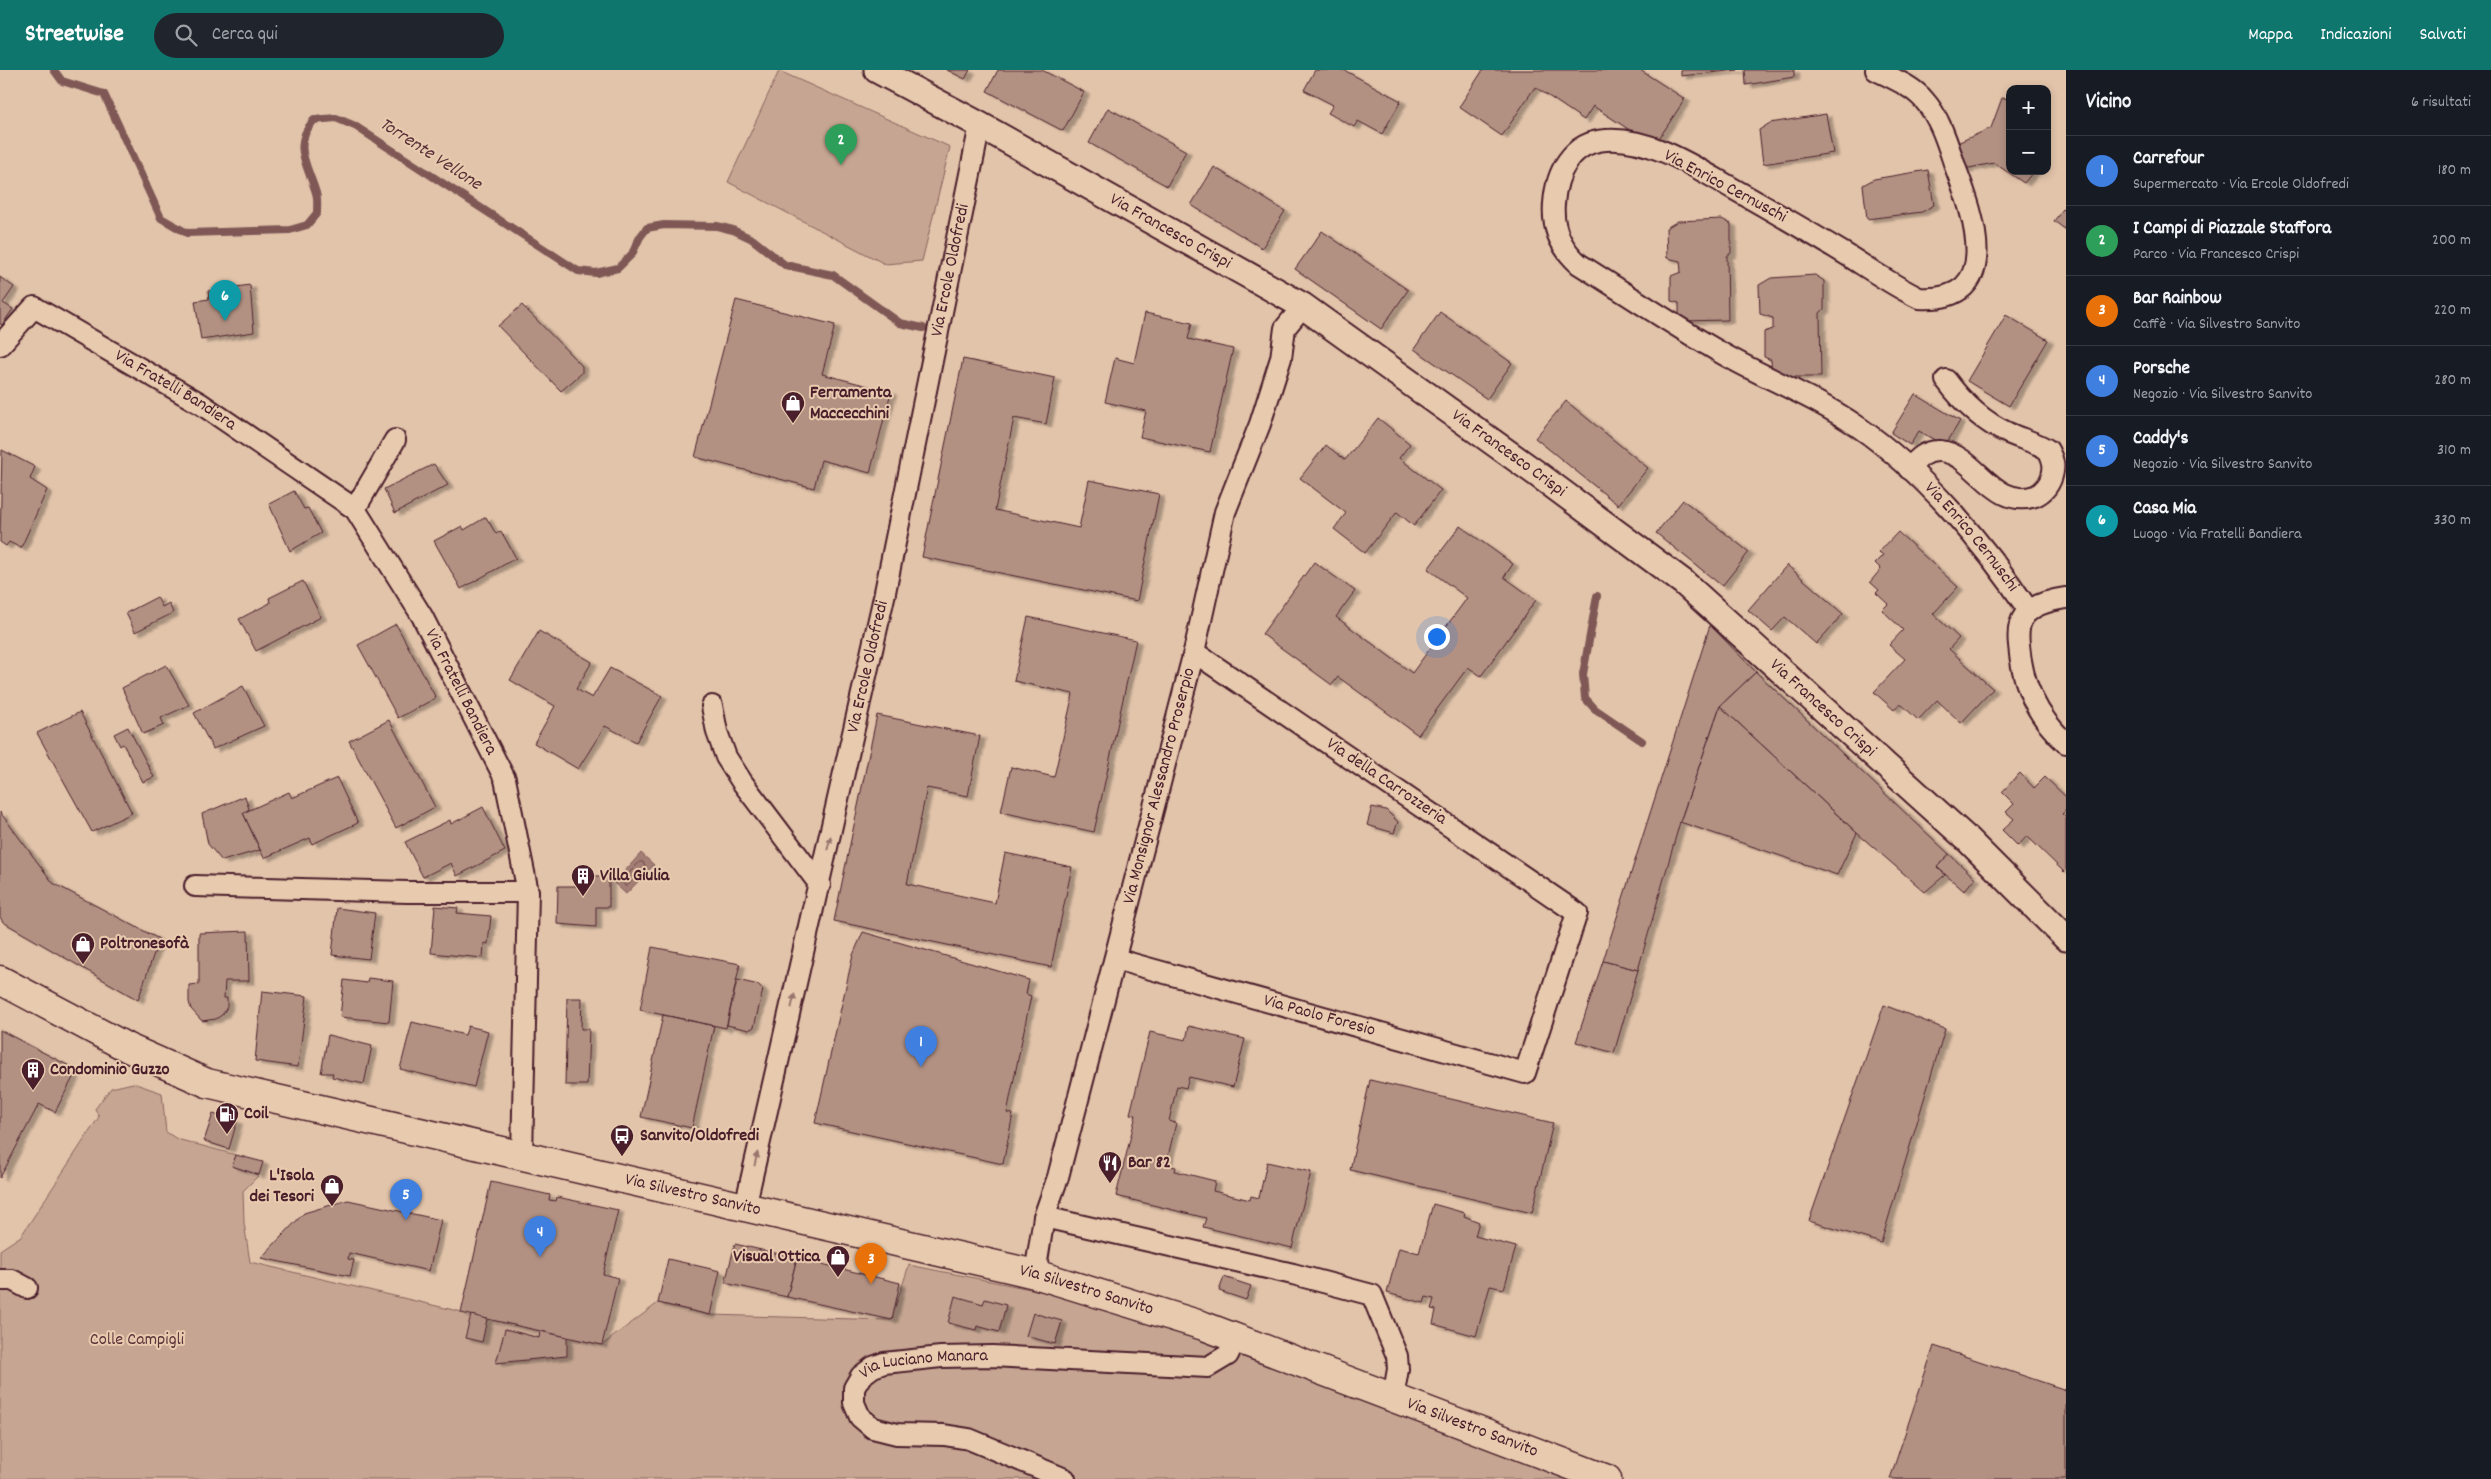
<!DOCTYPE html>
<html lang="it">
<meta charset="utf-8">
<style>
body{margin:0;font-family:Dekko,sans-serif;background:#20242c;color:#f1f3f6}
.controls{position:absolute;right:15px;top:15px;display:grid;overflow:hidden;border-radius:10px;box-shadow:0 2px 8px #0003}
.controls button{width:45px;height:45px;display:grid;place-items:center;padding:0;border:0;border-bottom:1px solid #363941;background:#171b24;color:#f1f3f6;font:25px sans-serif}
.you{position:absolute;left:1436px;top:566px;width:18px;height:18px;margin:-12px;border:4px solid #fff;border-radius:50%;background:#1a73e8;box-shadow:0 0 0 8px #1a73e833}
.badge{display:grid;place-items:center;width:32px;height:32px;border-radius:50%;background:#0f766e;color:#fff;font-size:16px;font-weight:700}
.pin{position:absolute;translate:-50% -41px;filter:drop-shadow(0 1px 2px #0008)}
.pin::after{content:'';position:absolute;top:26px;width:18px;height:15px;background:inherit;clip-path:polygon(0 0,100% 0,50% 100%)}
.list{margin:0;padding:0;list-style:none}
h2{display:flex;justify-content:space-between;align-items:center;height:65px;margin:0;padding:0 20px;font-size:21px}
h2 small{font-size:16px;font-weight:400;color:#9ea1a6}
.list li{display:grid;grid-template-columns:32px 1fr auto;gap:15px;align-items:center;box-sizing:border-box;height:70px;padding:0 20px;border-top:1px solid #363941}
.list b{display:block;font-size:19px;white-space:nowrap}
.list p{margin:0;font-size:16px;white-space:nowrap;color:#9ea1a6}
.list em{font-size:16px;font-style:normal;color:#9ea1a6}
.icon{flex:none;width:28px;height:28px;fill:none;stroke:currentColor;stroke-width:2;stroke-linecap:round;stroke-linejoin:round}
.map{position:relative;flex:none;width:2066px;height:1409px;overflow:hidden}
header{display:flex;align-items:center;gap:30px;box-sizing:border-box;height:70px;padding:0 25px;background:#0f766e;color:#fff}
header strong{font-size:24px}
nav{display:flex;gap:28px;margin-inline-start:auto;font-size:18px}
.search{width:350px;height:45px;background:#20242c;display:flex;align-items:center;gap:12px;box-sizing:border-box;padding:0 18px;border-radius:28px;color:#9ea1a6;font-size:19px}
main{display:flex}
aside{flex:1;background:#171b24}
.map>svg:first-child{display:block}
</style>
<header>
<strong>Streetwise</strong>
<div class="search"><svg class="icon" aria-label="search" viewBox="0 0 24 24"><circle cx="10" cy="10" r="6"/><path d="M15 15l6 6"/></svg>Cerca qui</div>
<nav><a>Mappa</a><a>Indicazioni</a><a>Salvati</a></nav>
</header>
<main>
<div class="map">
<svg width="2066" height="1409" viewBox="0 0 2066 1409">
<defs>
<filter id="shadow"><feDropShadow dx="5.5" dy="3" stdDeviation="1" flood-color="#0004"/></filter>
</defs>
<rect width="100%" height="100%" fill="#e2c4aa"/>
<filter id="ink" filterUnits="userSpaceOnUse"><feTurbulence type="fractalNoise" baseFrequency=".02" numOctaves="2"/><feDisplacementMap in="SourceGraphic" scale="10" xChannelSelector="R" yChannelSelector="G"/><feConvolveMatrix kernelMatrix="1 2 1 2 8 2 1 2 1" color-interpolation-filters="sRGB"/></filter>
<g filter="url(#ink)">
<!-- green -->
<g fill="#c6a692" stroke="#88625e">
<path d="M779 1 950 77 922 191 885 194 728 112Z"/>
<path d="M133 1013 162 1023 166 1062 177 1069 236 1085 232 1096 259 1105 243 1121 244 1153 250 1192 602 1275 658 1233 710 1245 891 1250 909 1195 1131 1239 1569 1409H0V1180L21 1166 99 1047 95 1039 111 1018Z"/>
</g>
<!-- water -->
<path fill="#a27e74" stroke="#7f5857" d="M641 783 654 795 626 824 614 813Z"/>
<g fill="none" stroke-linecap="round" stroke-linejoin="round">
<!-- shore -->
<path stroke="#6d4548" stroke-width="1" d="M640 792H643L645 797 627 816H625L622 811Z"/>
<!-- stream -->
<g stroke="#7f5857" stroke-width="8">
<path d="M54 0 62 11 104 24 161 148 187 163 290 160 307 155 317 143C317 137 318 129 316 123 308 95 291 76 314 50L336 48 355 56 578 201 596 203 618 198 632 184 640 167 647 158 664 155 717 156 733 160 752 169 785 195 833 205 900 253 923 258"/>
<path d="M1597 526 1583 604 1585 628 1595 639 1642 671"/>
</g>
</g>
<!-- building -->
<g fill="#b29183" stroke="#4a1f2b" filter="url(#shadow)">
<path d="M947 0H970L965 9Z"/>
<path d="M998 0H1042L1084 22 1063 61 987 21Z"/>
<path d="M1315 0H1344L1401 31 1382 64 1358 51 1354 57 1328 43 1333 35 1304 20Z"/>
<path d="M1483 0H1640L1685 29 1654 76 1593 36 1584 50 1535 17 1502 66 1459 37Z"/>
<path d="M1681 0H1738L1681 6Z"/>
<path d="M1745 0H1794V7L1746 15Z"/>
<path d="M2002 28 2010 29V101H2034L2024 113 1994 93 1964 99 1955 74 1991 58Z"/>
<path d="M1108 38 1186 81 1167 116 1089 73Z"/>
<path d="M1826 44 1833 83 1763 94 1759 60 1770 53Z"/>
<path d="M1214 97 1285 141 1262 178 1191 135Z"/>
<path d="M1928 100 1934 135 1922 142 1867 149 1863 115 1874 109Z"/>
<path d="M2066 135V160L2054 151Z"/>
<path d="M1722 149 1731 154V183L1727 186 1728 250 1679 251V233L1671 231V206L1681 202 1680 191 1667 188 1666 158 1678 151Z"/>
<path d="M1322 161 1408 220 1381 259 1295 199Z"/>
<path d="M1815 205 1824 211V239L1820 243 1821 307H1772L1771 290 1764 287V262L1773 259V248L1760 244 1759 215 1771 208Z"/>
<path d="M0 207 14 217 3 233 13 239 2 255 0 254Z"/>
<path d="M250 215 254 262 201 270 195 231 209 229 208 221Z"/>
<path d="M736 230 835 255 822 304 891 322 870 403 821 390 814 418 695 387Z"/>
<path d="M522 235 582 296V303L561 321 498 256Z"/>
<path d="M1440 242 1512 293 1487 329 1414 279Z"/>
<path d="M1145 243 1192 253 1188 269 1233 279 1210 382 1140 367 1146 341 1105 332 1115 288 1134 293Z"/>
<path d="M2006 245 2048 270 2009 336 1967 311Z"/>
<path d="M963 289 1055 308 1046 354 1014 348 995 440 1079 458 1089 410 1159 424 1137 531 922 487Z"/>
<path d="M1915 324 1960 351 1945 376 1919 361 1910 375 1891 363Z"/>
<path d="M1566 331 1648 398 1618 435 1535 368Z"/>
<path d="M1378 348 1410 374 1399 388 1441 420 1414 456 1397 442 1365 483 1334 459 1346 443 1300 408 1326 375 1345 390Z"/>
<path d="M2 380 35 397 30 409 47 420 21 478 9 472 6 476 0 472Z"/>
<path d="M434 394 448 415 395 443 384 419Z"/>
<path d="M294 421 304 439 308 438 321 463 290 481 269 434Z"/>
<path d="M1683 430 1749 482 1722 516 1656 463Z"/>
<path d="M486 447 496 464 501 461 516 488 461 519 434 471 462 456 464 460Z"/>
<path d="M1460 456 1513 494 1504 507 1536 530 1481 606 1468 597 1418 665 1338 607 1332 615 1262 564 1314 492 1355 521 1336 547 1412 603 1467 528 1428 499Z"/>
<path d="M1898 462 1958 517 1933 544 1959 568 1949 579 1993 619 1961 653 1937 630 1918 650 1900 633 1894 640 1874 622 1905 589 1889 575 1903 560 1882 540 1888 534 1876 523 1879 520 1870 512 1881 499 1875 493 1883 485 1879 482Z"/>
<path d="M1787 495 1843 544 1816 574 1785 547 1772 561 1748 540Z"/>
<path d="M303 511 321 547 256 581 239 549 270 533 269 528Z"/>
<path d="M157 527 162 537 169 533 173 543 135 562 126 543Z"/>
<path d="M1028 547 1136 570 1094 762 1001 742 1011 697 1054 707 1073 624 1014 611Z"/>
<path d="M396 554 436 628 398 648 358 575Z"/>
<path d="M1710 555 1756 602 1720 636 1680 752 1638 900 1603 891Z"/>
<path d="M539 561 592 592 576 619 592 628 610 598 662 626 636 672 605 656 578 699 534 673 555 636 510 610Z"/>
<path d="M166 595 189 635 161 648 164 655 143 664 122 618Z"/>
<path d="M1756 602 1949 784 1937 797 1945 805 1925 822 1857 763 1720 636Z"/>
<path d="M243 616 264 656 213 679 194 643Z"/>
<path d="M1720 636 1857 763 1837 805 1680 752Z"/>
<path d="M80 642 132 743 92 762 37 663Z"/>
<path d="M877 645 980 666 968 726 927 718 907 814 995 833 1005 783 1072 797 1051 897 834 851Z"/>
<path d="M389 650 435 737 396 758 349 671Z"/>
<path d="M128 657 154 707 143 712 123 674 120 676 114 664Z"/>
<path d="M2020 703 2034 718 2045 707 2066 727V740L2062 744 2066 748V800L2064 802 2027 766 2018 776 2002 760 2014 749 2006 742 2014 734 2002 722Z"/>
<path d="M337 708 358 753 312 774 310 768 264 788 243 743 289 722 292 728Z"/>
<path d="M245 726 249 739 243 743 260 780 222 791 208 774 202 744Z"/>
<path d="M483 737 505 781 457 806 451 793 423 807 405 772 450 750 451 754Z"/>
<path d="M1372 737 1386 740 1398 752 1394 763 1367 755Z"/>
<path d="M0 742 53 813 159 869 138 930 3 852 0 847Z"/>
<path d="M1949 784 1975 808 1964 821 1937 797Z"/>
<path d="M576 806H609V837H596V857L557 854 558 816H576Z"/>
<path d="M435 836 458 838 457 843 491 846 488 874 484 873 483 888 431 883Z"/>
<path d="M337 838 375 843 369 889 332 885Z"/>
<path d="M248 861 249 911H225L224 928H227V937L223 944 216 949 202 951 191 939 189 932V915L199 914V863Z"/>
<path d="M863 862 1029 910 1026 924 1031 926 1007 1043 1013 1044 1003 1094 815 1053 853 885Z"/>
<path d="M652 877 740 894 726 958 640 940Z"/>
<path d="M1603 891 1638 900 1614 983 1576 972Z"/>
<path d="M368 908 393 911 389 952 340 947 344 910 367 913Z"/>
<path d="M737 910 759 915 763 920 754 957 749 960 727 955Z"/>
<path d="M262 921 307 926 298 997 255 991Z"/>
<path d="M567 928H582L581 959H589L587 1015H565Z"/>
<path d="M1884 935 1945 959 1881 1173 1809 1151Z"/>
<path d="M663 945 714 956 692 1058 641 1047Z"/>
<path d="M412 952 465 965 468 956 488 961 474 1017 400 999Z"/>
<path d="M1189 956 1245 969 1233 1017 1189 1007 1186 1018 1177 1016 1169 1051 1176 1053 1166 1095 1176 1097 1175 1101 1215 1111 1213 1121 1250 1130 1251 1126 1259 1128 1267 1092 1311 1102 1292 1178 1203 1157 1206 1148 1116 1126 1136 1045 1130 1044 1150 962 1186 970Z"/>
<path d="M0 960 77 1000 55 1042 39 1034 0 1108Z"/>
<path d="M328 965 372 976 364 1014 332 1007 333 1003H321Z"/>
<path d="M1370 1010 1553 1053 1532 1143 1350 1100Z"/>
<path d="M213 1044 237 1051 229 1079 204 1071Z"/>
<path d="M236 1085 263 1092 259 1105 232 1096Z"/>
<path d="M491 1112 550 1125 549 1130 556 1131 557 1127 618 1140 603 1204 618 1208 602 1275 461 1243Z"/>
<path d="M348 1130 441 1150 429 1201 349 1183 348 1189 354 1190 350 1206 261 1188 304 1143Z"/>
<path d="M1433 1134 1465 1143 1464 1146 1479 1152 1475 1166 1516 1177 1504 1219 1490 1216 1476 1266 1433 1254 1436 1240 1431 1239 1434 1229 1426 1227 1424 1233 1387 1223 1399 1178 1419 1183Z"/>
<path d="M735 1174 797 1188 787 1227 725 1213Z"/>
<path d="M797 1188 900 1213 892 1250 787 1227Z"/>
<path d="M668 1189 720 1201 710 1245 658 1233Z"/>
<path d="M1224 1207 1251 1216 1246 1230 1219 1221Z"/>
<path d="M955 1226 983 1234 985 1229 1006 1235 999 1262 977 1256 976 1260 948 1253Z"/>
<path d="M1033 1243 1062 1251 1055 1274 1026 1266Z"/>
<path d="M471 1245 487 1249 482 1272 465 1268Z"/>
<path d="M505 1259 539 1268 540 1261 567 1267V1286L496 1293Z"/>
<path d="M1934 1276 2066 1320V1409H1890Z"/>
</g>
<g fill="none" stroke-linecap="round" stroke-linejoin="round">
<!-- minor casing -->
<g stroke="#4a1f2b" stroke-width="24">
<g id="minor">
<path id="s1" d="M1876 0C1892 8 1912 16 1924 30 1941 49 1948 76 1956 99 1974 146 2005 233 1919 228 1894 216 1871 200 1847 185 1809 162 1771 140 1732 118 1695 97 1650 67 1606 70 1571 72 1556 103 1554 134 1552 158 1561 178 1579 194 1627 224 1674 256 1723 284 1767 309 1815 327 1857 356 1923 401 1985 475 2029 541"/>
<path id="s2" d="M0 275 34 237 201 334 355 439 422 546 505 709 528 822 522 1085"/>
<path d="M1909 399C1917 389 1926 380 1940 381 1976 384 1993 440 2035 426 2044 422 2049 415 2052 406 2055 396 2053 389 2048 380 2036 372 2021 369 2008 363 1983 352 1963 333 1946 310"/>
<path d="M355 439 395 370"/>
<path d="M2066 528C2052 530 2033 534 2024 546 2018 554 2018 566 2019 575 2022 614 2037 647 2066 673"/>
<path d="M712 636 717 662 726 687 742 712 820 815"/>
<path d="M195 816 407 822H528"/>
<path id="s3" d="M1115 889 1525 1003 1577 843 1194 582"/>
<path id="s4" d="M745 1137 884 527 980 55"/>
<path d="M1044 1147 1293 1204 1372 1225 1397 1286 1398 1299 1393 1328"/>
<path id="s5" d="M1035 1204 1044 1147 1058 1107 1194 582 1225 442 1260 354 1281 288 1285 258 1303 236"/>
<path d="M0 1210H12L27 1218"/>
<path id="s6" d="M1065 1409 969 1369 944 1365 897 1364 873 1358 860 1347 854 1333V1318L861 1306 873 1297 884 1293 941 1287 992 1286 1208 1297 1228 1285 1236 1267"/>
</g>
</g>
<!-- tertiary casing -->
<g stroke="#4a1f2b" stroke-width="29">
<g id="tertiary">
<path id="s7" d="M877 0 980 55 1303 236 1536 403 1683 512 1967 769 2066 868"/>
</g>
</g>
<!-- primary casing -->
<g stroke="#4a1f2b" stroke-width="31">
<g id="primary">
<path id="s8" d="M0 910 128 978 207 1013 1035 1204 1204 1256 1607 1409"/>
</g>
</g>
<!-- minor -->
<use href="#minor" stroke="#e8cbaf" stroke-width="20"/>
<!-- tertiary -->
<use href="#tertiary" stroke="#e8cbaf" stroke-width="25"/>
<!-- primary -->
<use href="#primary" stroke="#e8cbaf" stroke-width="28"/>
</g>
<!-- one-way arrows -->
<defs><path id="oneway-solid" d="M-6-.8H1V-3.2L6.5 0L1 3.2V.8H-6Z" transform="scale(1.25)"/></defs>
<g fill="#99756d">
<use href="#oneway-solid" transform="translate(829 773) rotate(-77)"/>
<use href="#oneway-solid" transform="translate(793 931) rotate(-77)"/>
<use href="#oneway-solid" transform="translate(756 1089) rotate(-77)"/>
</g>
</g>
<!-- icons -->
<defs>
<g id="shop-pin" transform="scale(1.25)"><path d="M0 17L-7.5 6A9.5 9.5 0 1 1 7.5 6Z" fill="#4a1f2b" stroke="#e8cbaf"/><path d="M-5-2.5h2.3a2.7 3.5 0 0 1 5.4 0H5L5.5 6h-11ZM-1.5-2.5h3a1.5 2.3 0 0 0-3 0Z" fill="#fff"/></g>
<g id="building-pin" transform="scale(1.25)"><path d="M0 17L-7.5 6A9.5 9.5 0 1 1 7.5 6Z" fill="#4a1f2b" stroke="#e8cbaf"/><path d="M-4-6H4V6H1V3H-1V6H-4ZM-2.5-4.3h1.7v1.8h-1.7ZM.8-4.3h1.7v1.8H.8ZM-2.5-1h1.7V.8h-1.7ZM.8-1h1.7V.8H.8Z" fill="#fff"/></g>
<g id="fuel-pin" transform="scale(1.25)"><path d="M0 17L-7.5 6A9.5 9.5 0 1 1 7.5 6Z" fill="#4a1f2b" stroke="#e8cbaf"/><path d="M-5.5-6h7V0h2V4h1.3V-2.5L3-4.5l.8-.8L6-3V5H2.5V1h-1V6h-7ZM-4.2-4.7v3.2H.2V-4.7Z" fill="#fff"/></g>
<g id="bus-pin" transform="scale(1.25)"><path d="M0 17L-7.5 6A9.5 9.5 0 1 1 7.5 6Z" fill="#4a1f2b" stroke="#e8cbaf"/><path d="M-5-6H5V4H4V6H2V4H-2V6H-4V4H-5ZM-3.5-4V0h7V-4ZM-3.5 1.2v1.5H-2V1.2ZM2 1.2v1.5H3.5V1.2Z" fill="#fff"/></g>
<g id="restaurant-pin" transform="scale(1.25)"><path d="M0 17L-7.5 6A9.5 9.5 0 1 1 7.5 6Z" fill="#4a1f2b" stroke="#e8cbaf"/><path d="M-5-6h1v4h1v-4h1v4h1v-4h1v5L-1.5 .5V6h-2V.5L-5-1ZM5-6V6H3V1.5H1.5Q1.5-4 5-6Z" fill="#fff"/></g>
</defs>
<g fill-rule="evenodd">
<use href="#shop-pin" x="793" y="333"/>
<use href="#building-pin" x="583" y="806"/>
<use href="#shop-pin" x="83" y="874"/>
<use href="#building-pin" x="33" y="1000"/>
<use href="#fuel-pin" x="227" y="1044"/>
<use href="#bus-pin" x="622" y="1066"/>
<use href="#restaurant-pin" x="1110" y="1093"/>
<use href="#shop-pin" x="332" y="1116"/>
<use href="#shop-pin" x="838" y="1187"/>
</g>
<g text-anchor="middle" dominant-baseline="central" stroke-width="4" stroke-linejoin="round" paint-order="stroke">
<!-- street labels -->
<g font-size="18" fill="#4a1f2b" stroke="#e8cbaf">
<text transform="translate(1725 117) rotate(28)">Via Enrico Cernuschi</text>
<text stroke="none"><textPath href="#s7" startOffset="335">Via Francesco Crispi</textPath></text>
<text stroke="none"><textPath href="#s4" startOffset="959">Via Ercole Oldofredi</textPath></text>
<text stroke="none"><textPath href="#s2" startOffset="215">Via Fratelli Bandiera</textPath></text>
<text stroke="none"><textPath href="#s7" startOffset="740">Via Francesco Crispi</textPath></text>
<text stroke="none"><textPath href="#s1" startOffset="1299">Via Enrico Cernuschi</textPath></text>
<text stroke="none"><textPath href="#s4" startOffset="554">Via Ercole Oldofredi</textPath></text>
<text stroke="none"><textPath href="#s2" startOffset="642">Via Fratelli Bandiera</textPath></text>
<text stroke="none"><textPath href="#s7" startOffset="1145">Via Francesco Crispi</textPath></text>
<text transform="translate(1386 712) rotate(34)">Via della Carrozzeria</text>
<text stroke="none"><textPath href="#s5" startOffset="504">Via Monsignor Alessandro Proserpio</textPath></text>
<text stroke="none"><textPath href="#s3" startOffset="212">Via Paolo Foresio</textPath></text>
<text stroke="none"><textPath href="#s8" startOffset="730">Via Silvestro Sanvito</textPath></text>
<text stroke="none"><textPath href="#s8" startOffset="1135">Via Silvestro Sanvito</textPath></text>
<text stroke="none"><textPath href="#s6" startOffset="328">Via Luciano Manara</textPath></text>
<text stroke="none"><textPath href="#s8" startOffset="1545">Via Silvestro Sanvito</textPath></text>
</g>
<!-- poi labels -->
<g font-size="18" font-weight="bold" fill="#4a1f2b" stroke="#e8cbaf" text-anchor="start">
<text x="810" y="323">Ferramenta<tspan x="810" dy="21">Maccecchini</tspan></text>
<text x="600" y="806">Villa Giulia</text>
<text x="100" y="874">Poltronesofà</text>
<text x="50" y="1000">Condominio Guzzo</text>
<text x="244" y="1044">Coil</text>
<text x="640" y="1066">Sanvito/Oldofredi</text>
<text x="1128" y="1093">Bar 82</text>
<text x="314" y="1106" text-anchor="end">L'Isola<tspan x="314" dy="21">dei Tesori</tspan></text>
<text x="820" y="1187" text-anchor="end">Visual Ottica</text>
</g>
<!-- park labels -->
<g font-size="18" fill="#5d333a" stroke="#e8cbaf">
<text x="137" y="1270">Colle Campigli</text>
</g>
<!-- water labels -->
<g font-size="19" font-style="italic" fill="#5c323a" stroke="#e8cbaf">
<text transform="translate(430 85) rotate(33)">Torrente Vellone</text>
</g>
</g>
</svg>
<div class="controls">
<button>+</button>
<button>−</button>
</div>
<div class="you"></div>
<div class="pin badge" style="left:921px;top:997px;background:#3f7fe0">1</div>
<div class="pin badge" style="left:841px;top:95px;background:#2e9e5b">2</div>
<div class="pin badge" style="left:871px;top:1214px;background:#e8710a">3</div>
<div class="pin badge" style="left:540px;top:1187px;background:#3f7fe0">4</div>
<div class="pin badge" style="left:406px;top:1150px;background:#3f7fe0">5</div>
<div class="pin badge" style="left:225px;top:251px;background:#0f9aa8">6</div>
</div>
<aside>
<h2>Vicino<small>6 risultati</small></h2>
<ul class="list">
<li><span class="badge" style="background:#3f7fe0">1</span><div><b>Carrefour</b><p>Supermercato · Via Ercole Oldofredi</p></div><em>180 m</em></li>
<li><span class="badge" style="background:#2e9e5b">2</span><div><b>I Campi di Piazzale Staffora</b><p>Parco · Via Francesco Crispi</p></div><em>200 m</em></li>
<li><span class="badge" style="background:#e8710a">3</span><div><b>Bar Rainbow</b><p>Caffè · Via Silvestro Sanvito</p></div><em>220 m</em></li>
<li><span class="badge" style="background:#3f7fe0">4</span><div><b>Porsche</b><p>Negozio · Via Silvestro Sanvito</p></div><em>280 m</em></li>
<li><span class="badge" style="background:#3f7fe0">5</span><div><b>Caddy's</b><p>Negozio · Via Silvestro Sanvito</p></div><em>310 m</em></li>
<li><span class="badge" style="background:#0f9aa8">6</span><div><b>Casa Mia</b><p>Luogo · Via Fratelli Bandiera</p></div><em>330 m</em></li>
</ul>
</aside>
</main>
